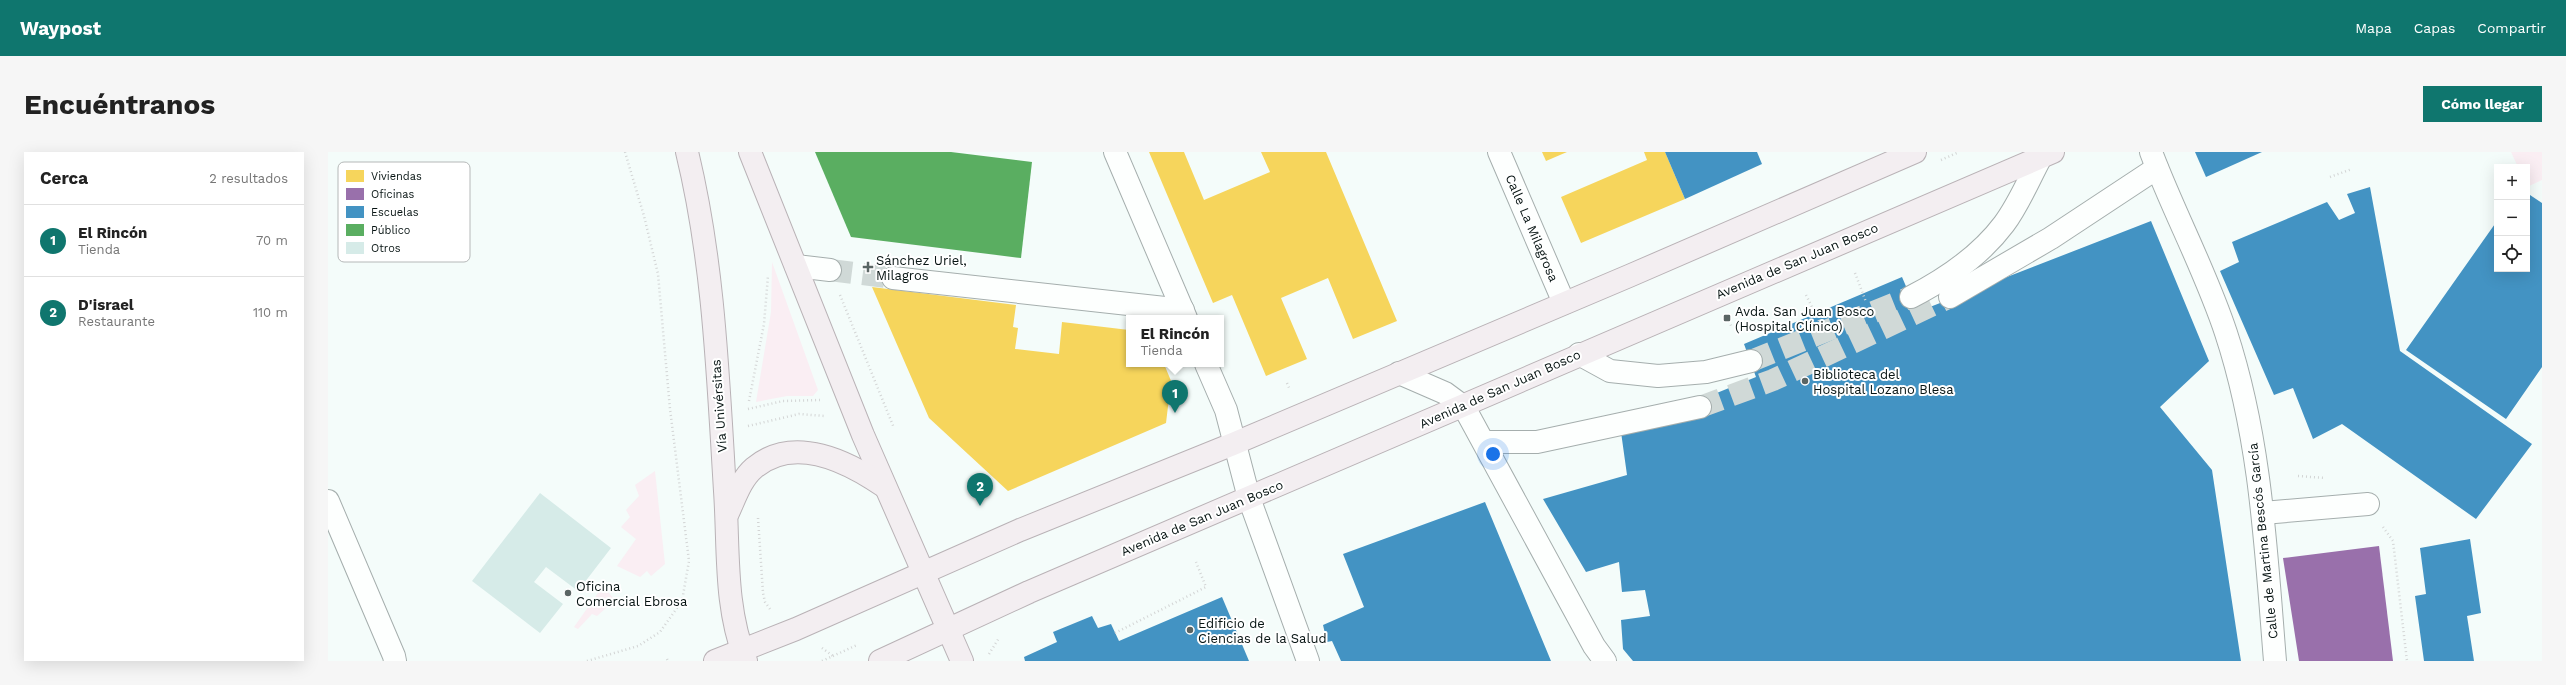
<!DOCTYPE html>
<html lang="es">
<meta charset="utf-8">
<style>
body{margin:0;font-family:"Work Sans",sans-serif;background:#f6f6f6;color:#222}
.controls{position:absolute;right:12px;top:12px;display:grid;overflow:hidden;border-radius:0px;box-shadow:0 4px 16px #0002}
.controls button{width:36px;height:36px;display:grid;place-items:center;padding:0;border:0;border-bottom:1px solid #e0e0e0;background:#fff;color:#222;font:20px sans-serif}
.you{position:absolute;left:1165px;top:302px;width:14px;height:14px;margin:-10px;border:3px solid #fff;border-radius:50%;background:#1a73e8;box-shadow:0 0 0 6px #1a73e833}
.badge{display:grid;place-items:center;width:26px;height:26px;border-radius:50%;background:#0f766e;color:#fff;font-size:13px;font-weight:700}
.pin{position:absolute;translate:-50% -33px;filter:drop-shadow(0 1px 2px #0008)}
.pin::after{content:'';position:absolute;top:21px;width:14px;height:12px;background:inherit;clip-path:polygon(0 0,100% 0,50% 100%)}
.popup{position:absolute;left:798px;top:163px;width:98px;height:52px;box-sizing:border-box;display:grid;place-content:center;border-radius:0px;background:#fff;filter:drop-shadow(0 1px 3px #0005);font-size:13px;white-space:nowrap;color:#767676}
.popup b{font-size:15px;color:#222}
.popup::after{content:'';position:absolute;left:50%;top:100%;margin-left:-8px;border:8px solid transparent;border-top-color:#fff}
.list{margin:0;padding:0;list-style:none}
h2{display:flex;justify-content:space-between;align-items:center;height:52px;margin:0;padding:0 16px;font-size:17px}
h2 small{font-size:13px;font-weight:400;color:#767676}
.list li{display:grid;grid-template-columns:26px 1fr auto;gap:12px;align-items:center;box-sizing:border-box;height:72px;padding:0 16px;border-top:1px solid #e0e0e0}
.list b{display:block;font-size:15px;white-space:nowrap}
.list p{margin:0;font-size:13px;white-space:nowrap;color:#767676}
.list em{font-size:13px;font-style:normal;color:#767676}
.icon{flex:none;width:22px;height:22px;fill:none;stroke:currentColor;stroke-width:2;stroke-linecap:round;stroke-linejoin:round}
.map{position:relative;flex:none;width:2214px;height:509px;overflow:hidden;border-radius:0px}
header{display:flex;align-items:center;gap:24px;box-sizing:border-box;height:56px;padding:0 20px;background:#0f766e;color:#fff}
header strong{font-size:19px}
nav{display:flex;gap:22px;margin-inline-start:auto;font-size:14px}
.intro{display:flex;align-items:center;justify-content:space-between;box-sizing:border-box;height:96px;padding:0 24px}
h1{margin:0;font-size:28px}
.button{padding:10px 18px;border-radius:0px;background:#0f766e;color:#fff;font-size:14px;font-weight:700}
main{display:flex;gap:24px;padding:0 24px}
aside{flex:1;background:#fff;border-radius:0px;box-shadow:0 4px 16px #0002}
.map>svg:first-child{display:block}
</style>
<header>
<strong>Waypost</strong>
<nav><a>Mapa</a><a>Capas</a><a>Compartir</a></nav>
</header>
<div class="intro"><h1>Encuéntranos</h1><a class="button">Cómo llegar</a></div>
<main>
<aside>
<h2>Cerca<small>2 resultados</small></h2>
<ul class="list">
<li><span class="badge">1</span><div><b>El Rincón</b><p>Tienda</p></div><em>70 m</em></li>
<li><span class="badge">2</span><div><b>D'israel</b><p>Restaurante</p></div><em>110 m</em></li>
</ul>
</aside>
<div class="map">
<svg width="2214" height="509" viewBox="0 0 2214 509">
<rect width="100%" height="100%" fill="#f4fcfa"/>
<!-- green -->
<g fill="#faeef3">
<path d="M2183 0H2214V28L2199 35V15H2190Z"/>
<path d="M444 110 490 238 485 244H459L428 250 443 160Z"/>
<path d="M327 319 337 412 323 424 319 419 312 425 289 414 308 387 293 375 302 365 298 358 311 344 307 333Z"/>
<path d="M275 434 287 448 269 464 264 462 250 477 246 475Z"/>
</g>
<!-- homes -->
<g fill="#f6d55c">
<path d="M821 0H856L876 48 942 20 933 0H998L1069 169 1025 187 1000 126 953 146 979 207 938 224 904 143 885 151Z"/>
<path d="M1214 0H1239L1218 9Z"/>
<path d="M1316 0H1337L1357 47 1253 91 1233 45 1319 8Z"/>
<path d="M544 135 688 153 685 175 690 176 687 197 731 202 734 170 801 178V212H836L846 236 842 238 838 271 680 339 601 266Z"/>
</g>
<!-- offices -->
<path fill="#9970ab" d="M2051 394 2065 509H1971L1955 406Z"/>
<!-- schools -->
<g fill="#4393c3">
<path d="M1337 0H1429L1434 12 1357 47Z"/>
<path d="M1867 0H1934L1878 25Z"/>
<path d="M2042 35 2072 199 2204 292 2148 367 2014 272 1985 287 1965 236 1946 243 1892 119 1911 110 1904 90 1999 50 2011 68 2027 61 2019 42Z"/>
<path d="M2199 41 2214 51V215L2178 267 2078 198 2169 69V117H2199Z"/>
<path d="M1823 69 1881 209 1832 255 1884 318 1913 509H1305L1295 497 1293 468 1322 464 1317 438 1294 440 1291 410 1258 420 1215 347 1299 323 1293 280 1428 225 1416 192 1574 125 1589 160Z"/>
<path d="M1157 350 1223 509H1013L1004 489 999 490 995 473 1036 455 1015 402Z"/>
<path d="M2142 387 2153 461 2139 464 2146 509H2096L2087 444 2098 442 2092 396Z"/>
<path d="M894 445 921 509H697L696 505 729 490 725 480 764 464 770 476 783 472 791 489Z"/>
</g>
<!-- public -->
<path fill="#5aae61" d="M487 0H623L704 10 693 106 523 85Z"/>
<!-- building -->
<path fill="#d6ebe8" d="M212 341 283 396 250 439 218 415 206 430 235 452 212 481 144 429Z"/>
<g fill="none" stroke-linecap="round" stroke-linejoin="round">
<!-- minor-tunnel -->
<g stroke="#d0d9d7" stroke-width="22" stroke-dasharray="22 11" stroke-linecap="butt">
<path d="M502 118 565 126"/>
<path d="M1423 209 1583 145"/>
<path d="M1372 255 1445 228 1622 145"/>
</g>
<!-- minor casing -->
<g stroke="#a5aead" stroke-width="24">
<g id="minor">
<path d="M787 0 858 166"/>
<path d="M1171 0 1236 151"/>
<path d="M1823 0C1846 61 1878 120 1898 181 1933 287 1938 399 1947 509"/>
<path d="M468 114 502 118"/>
<path d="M565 126 855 158"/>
<path d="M1583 145C1618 127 1652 104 1676 72 1691 52 1701 27 1713 5"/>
<path d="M1622 145 1723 86 1829 16"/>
<path d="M1251 202 1282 219 1330 224 1378 220 1423 209"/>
<path d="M878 212 898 258 921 346 980 509"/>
<path d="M1071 221 1117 241 1136 255 1266 494 1277 509"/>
<path d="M1157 290H1209L1372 255"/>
<path d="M0 349 66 504 67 509"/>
<path d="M1935 361 2040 352"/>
</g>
</g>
<!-- major casing -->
<g stroke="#b9b2b6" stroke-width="24">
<g id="major">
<path d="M359 0C386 111 390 225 397 339 401 396 396 455 418 509"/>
<path d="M422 0 535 283 634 509"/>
<path d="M400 361C407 346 413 327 426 316 466 282 521 310 557 335"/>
<path d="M387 509 468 477 692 378 905 292 1301 124 1587 0"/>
<path d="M552 509 701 440 1725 0"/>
</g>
</g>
<!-- path -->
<g stroke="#d3d5d5" stroke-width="2.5" stroke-dasharray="1 3" stroke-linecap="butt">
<path d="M1613 8 1631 0"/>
<path d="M2002 25 2024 17"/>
<path d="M1527 121 1538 150"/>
<path d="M512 143 566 276"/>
<path d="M1478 143 1491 169"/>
<path d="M1401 169 1404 176"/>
<path d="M1418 169 1425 181"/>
<path d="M959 231 962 238"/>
<path d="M421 249 436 172 440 124"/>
<path d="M420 257 455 249 492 248"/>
<path d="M420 274 471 262 497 264"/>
<path d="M1970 324 1997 326"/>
<path d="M430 366 435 441 437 450 442 457"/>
<path d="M2055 375 2065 389 2079 509"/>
<path d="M787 481 878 435 868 410"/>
<path d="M494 496 505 504"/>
<path d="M661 502 671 486"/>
<path d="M339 507 340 509"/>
<path d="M259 509 310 494 332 480 354 449 361 409 342 257 330 122 316 64 297 0"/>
<path d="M494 509 529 493"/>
</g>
<!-- minor -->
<use href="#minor" stroke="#fdfffe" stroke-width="22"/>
<!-- major -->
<use href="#major" stroke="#f3eef1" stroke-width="22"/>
</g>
<!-- markers -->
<g fill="#5a6564" stroke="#fff" stroke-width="1.5">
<path d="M538 109h4v4h4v4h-4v4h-4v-4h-4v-4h4z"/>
<rect x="1395" y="162" width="8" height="8" rx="2"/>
<circle cx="1477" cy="229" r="4"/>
<circle cx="240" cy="441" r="4"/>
<circle cx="862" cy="478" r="4"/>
</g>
<g text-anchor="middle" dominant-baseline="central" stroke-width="4" stroke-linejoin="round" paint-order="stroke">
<!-- street labels -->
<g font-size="13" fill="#071413" stroke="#fff">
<text transform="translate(1204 76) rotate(67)">Calle La Milagrosa</text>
<text transform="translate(1469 109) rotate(-23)">Avenida de San Juan Bosco</text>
<text transform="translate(1172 237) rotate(-24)">Avenida de San Juan Bosco</text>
<text transform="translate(391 254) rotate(-94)">Vía Univérsitas</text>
<text transform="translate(874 366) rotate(-23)">Avenida de San Juan Bosco</text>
<text transform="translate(1935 389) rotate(-96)">Calle de Martina Bescós García</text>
</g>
<!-- poi labels -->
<g font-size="13" fill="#071413" stroke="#fff" text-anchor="start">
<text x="548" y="108">Sánchez Uriel,<tspan x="548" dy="15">Milagros</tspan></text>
<text x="1407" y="159">Avda. San Juan Bosco<tspan x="1407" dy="15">(Hospital Clínico)</tspan></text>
<text x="1485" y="222">Biblioteca del<tspan x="1485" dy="15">Hospital Lozano Blesa</tspan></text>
<text x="248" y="434">Oficina<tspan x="248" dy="15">Comercial Ebrosa</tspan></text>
<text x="870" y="471">Edificio de<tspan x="870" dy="15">Ciencias de la Salud</tspan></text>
</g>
</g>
<!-- legend -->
<rect x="10" y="10" width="132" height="100" rx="6" fill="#fff" stroke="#b5b8b8" stroke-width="1"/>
<rect x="18" y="18" width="18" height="12" fill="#f6d55c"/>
<rect x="18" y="36" width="18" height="12" fill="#9970ab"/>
<rect x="18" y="54" width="18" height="12" fill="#4393c3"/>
<rect x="18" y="72" width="18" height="12" fill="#5aae61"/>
<rect x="18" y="90" width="18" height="12" fill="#d6ebe8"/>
<g font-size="11" fill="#071413">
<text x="43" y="28">Viviendas</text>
<text x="43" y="46">Oficinas</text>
<text x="43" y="64">Escuelas</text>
<text x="43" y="82">Público</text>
<text x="43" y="100">Otros</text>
</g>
</svg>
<div class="controls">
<button>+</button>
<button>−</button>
<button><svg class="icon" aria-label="locate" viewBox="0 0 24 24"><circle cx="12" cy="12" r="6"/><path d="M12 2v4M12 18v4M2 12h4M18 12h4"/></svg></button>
</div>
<div class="you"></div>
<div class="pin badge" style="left:847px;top:261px">1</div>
<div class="popup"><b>El Rincón</b>Tienda</div>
<div class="pin badge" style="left:652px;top:354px">2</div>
</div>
</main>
